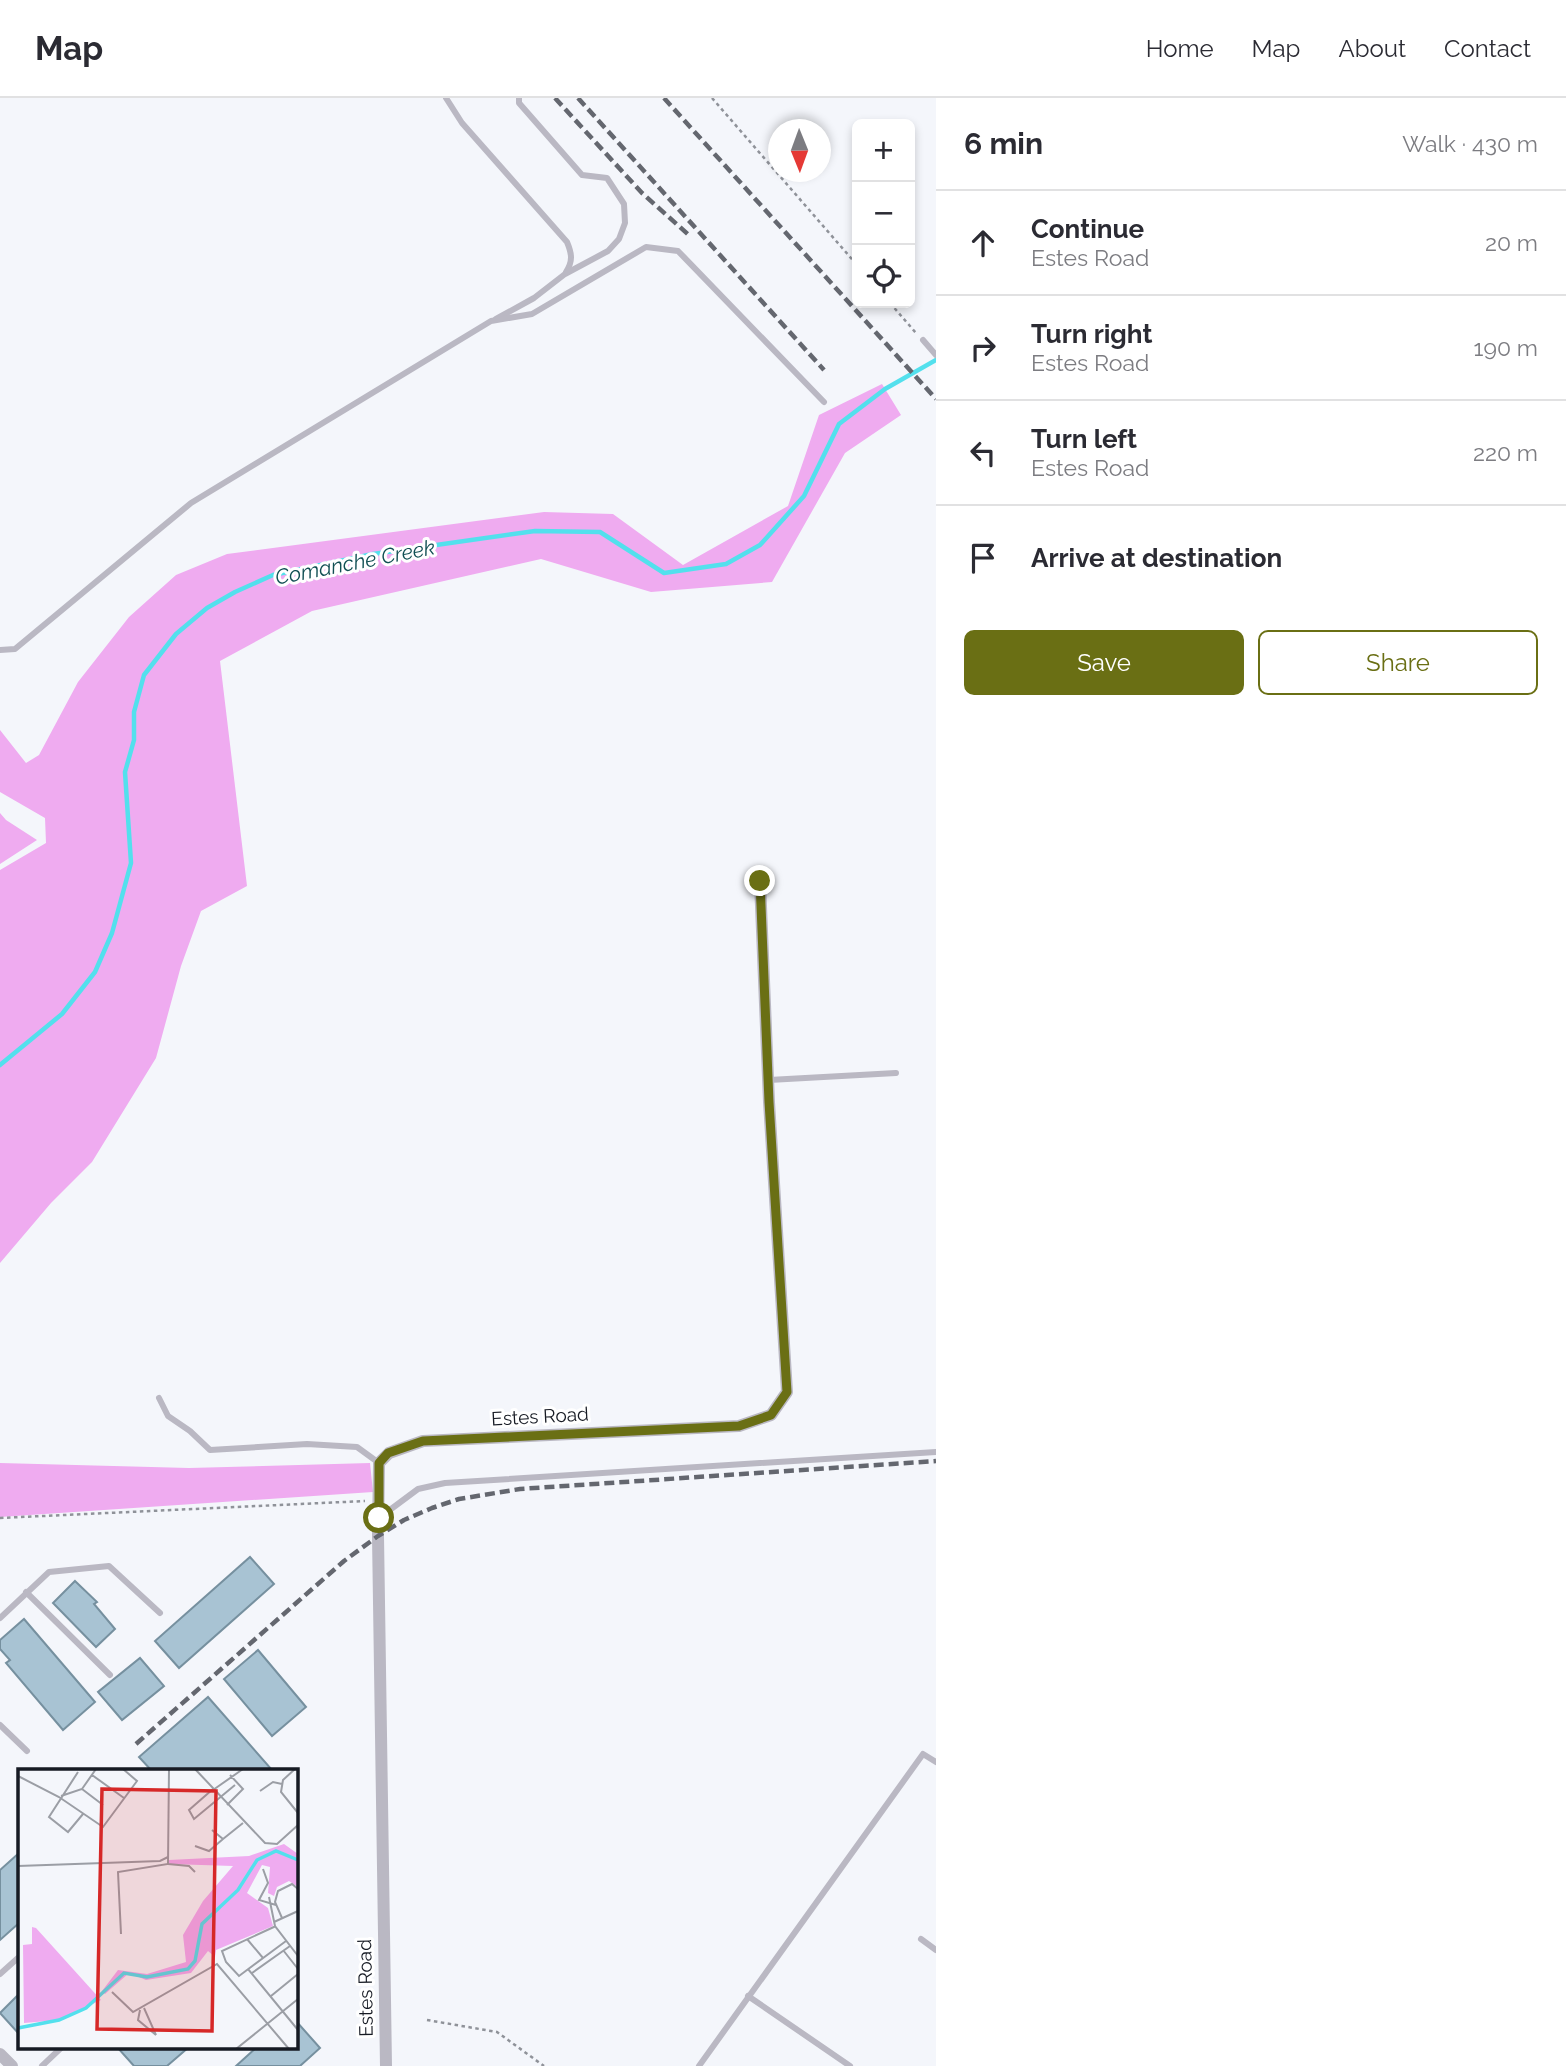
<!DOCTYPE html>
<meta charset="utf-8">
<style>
body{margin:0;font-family:Raleway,sans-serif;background:#f7f7f7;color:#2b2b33}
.controls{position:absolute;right:21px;top:21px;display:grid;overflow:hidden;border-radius:10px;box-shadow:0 4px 10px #0003}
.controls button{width:63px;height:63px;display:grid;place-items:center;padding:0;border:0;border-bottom:2px solid #e1e1e2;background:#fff;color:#2b2b33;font:35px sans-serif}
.compass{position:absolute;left:768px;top:21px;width:63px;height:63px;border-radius:50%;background:#fff;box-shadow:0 4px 10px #0003;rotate:179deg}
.stop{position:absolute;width:21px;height:21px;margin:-16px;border:5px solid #6a6f14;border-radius:50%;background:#fff}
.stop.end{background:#6a6f14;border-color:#fff;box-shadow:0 2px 7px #0008}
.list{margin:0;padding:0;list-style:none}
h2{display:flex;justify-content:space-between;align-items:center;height:91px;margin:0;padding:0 28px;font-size:30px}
h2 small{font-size:23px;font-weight:400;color:#7c7c81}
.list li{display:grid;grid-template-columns:46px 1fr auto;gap:21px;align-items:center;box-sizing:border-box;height:105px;padding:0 28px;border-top:2px solid #e1e1e2}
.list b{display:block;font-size:26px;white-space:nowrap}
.list p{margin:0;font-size:23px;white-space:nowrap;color:#7c7c81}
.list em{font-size:23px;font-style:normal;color:#7c7c81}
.actions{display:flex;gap:14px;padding:21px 28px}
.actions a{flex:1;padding:16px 0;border:2px solid #6a6f14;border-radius:10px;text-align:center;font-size:24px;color:#6a6f14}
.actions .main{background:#6a6f14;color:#fff}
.icon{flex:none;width:38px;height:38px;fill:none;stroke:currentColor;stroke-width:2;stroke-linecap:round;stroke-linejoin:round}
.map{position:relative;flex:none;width:936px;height:1968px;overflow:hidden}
header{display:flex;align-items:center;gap:42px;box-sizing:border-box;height:98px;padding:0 35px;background:#fff;border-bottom:2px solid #e1e1e2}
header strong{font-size:33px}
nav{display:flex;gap:38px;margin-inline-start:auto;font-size:24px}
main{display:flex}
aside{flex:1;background:#fff}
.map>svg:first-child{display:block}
</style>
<header>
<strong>Map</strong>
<nav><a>Home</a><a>Map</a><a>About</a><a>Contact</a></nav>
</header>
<main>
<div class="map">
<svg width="936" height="1968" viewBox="0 0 936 1968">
<rect width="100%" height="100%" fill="#f4f6fb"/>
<!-- green -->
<g fill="#efabf0">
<path d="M882 286 901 317 845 355 772 484 651 494 541 461 312 513 220 563 247 788 201 813 181 868 156 960 92 1064 51 1105 0 1165V772L46 745 45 720 0 694V632L26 665 39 657 78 584 129 519 176 477 227 456 544 414 613 416 683 467 788 408 819 317Z"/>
<path d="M0 715 6 722 37 742 0 766Z"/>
<path d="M0 1365 189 1370 370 1365 373 1394 0 1419Z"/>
</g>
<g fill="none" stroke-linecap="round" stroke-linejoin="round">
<!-- stream -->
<path stroke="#53e0ed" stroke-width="4.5" d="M0 967 62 916 95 874 112 835 131 765 125 674 134 642V614L144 577 176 536 207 510 235 494 273 477 373 456 535 433 600 434 664 475 726 466 760 447 804 398 839 326 885 291 936 262"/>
</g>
<!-- building -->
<g fill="#a8c3d3" stroke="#76909f" stroke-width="2">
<path d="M250 1459 274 1486 179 1570 155 1543Z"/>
<path d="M75 1483 97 1504 94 1506 115 1531 96 1549 53 1505Z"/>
<path d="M24 1521 95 1604 63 1632 6 1565 10 1562 0 1551V1542Z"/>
<path d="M258 1552 306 1609 272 1638 224 1581Z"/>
<path d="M140 1560 164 1588 122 1622 98 1594Z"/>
<path d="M208 1599 272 1672H151L139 1659Z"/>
<path d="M19 1755V1825L0 1842V1772Z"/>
<path d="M19 1896V1936L0 1915Z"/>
<path d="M296 1923 320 1950 300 1968H236L257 1949H296Z"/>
<path d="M117 1949H189L167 1968H134Z"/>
</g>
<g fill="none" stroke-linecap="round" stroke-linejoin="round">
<!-- path -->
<g stroke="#8f9299" stroke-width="2.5" stroke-dasharray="3.5 3.5" stroke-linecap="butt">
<path d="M712 0 857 167"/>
<path d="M890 205 916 235"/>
<path d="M0 1420 365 1403"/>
<path d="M427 1922 497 1934 544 1968"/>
</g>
<!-- lane -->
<g stroke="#bab8c3" stroke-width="6">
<path d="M446 0 462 25 567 144C572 156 573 163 566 174"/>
<path d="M496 221 534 200 565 176 608 153 619 141 625 125 624 106 607 80 582 77 519 5V0"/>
<path d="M923 242 936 257"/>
<path d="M0 552 15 551 191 405 491 223 532 216 646 149 678 153 824 304"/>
<path d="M769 982 896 975"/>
<path d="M159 1300 168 1318 190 1333 210 1352 307 1346 357 1349 379 1365"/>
<path d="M379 1420 418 1391 445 1385 936 1354"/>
<path d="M26 1494 110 1577"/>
<path d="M0 1520 49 1474 109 1468 160 1515"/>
<path d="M0 1627 27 1653"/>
<path d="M921 1841 936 1852"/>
<path d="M0 1876 19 1859"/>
<path d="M748 1898 850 1968"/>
<path d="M42 1968 62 1949"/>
<path d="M699 1968 923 1656 936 1664"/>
</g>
<!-- street -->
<g stroke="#bab8c3" stroke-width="12">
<path d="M0 1956 12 1968"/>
<path d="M386 1968 378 1438 379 1365 389 1355 423 1343 739 1328 771 1317 787 1294 769 1004 760 784"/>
</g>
<!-- rail -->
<g stroke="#64676f" stroke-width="4.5" stroke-dasharray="10 5" stroke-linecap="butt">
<path d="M555 0 642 95 691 139"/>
<path d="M578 0 824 272"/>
<path d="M664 0 936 301"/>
<path d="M136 1646 344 1463 378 1438 404 1422 432 1410 459 1401 520 1391 936 1363"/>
</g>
</g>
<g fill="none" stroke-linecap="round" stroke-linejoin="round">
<!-- route -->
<path stroke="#6a6f14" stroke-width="9" d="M379 1420V1365L388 1355 423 1343 739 1328 771 1317 787 1294 769 1004 760 783"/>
</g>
<g text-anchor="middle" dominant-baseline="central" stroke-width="6" stroke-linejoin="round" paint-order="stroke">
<!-- street labels -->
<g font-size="19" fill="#161a23" stroke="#fff">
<text transform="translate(540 1318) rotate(-3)">Estes Road</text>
<text transform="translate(365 1890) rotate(-91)">Estes Road</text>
</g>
<!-- water labels -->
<g font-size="21" font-style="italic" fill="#104e53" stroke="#fff">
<text transform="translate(355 464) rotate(-11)">Comanche Creek</text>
</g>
</g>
<!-- overview -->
<g transform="translate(18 1671)">
<rect width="280" height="280" fill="#f4f6fb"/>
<path d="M266 75 280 85V118L271 112 259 118 256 127 250 124 252 98 244 96 229 124 250 139 255 157 198 181 197 188 190 182 173 204 128 211 111 204 87 225 84 222 100 201 129 205 168 193 165 166 185 132 215 97 151 95V91L231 87ZM14 158 18 159 83 231 42 251 6 254 5 176 14 175Z" fill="#efabf0"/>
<path fill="none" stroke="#53e0ed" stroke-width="3.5" d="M0 259 41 251 68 239 106 204 129 208 170 200 177 192 184 155 220 121 239 91 258 82 280 91"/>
<path fill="none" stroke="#9b9ea5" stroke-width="2" d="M177 0 247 74 259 75 280 56M277 0 265 11 263 23 280 44M60 3 31 48 50 63 65 45M74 6 106 29M0 7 41 28 85 58 119 12 105 0M64 20 85 36M195 20 171 41 176 50 217 16M195 21 225 0M242 22 255 13 264 15M43 27 64 20 78 0M209 36 225 20 212 6M194 61 205 70 225 54M177 77 191 82 205 70M150 95 171 97 177 103M0 97 142 92 150 88M245 100 250 114 241 131 258 136M251 128 257 157 280 187M264 149 257 133 260 122 274 115 280 120M256 153 280 142M258 157 204 182 208 193 221 207 268 172M103 165 100 103 150 95 151 0M229 170 245 189M265 181 280 200M230 200 280 261M234 204 272 177M94 223 115 243 199 195 271 280M253 227 280 205M122 241 120 251 138 266 126 239M218 280 280 230"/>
<path fill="#d62828" fill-opacity="0.15" stroke="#d62828" stroke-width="3.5" d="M84 20 198 22 194 262 79 260Z"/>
<rect width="280" height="280" fill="none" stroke="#161a23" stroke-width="3.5"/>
</g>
</svg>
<div class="controls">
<button>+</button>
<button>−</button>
<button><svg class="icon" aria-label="locate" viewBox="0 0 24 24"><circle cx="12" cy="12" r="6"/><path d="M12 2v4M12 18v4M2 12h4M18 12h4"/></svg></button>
</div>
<svg class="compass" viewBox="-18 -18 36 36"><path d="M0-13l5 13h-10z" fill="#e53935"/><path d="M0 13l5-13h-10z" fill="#7c7c81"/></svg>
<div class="stop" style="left:379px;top:1420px"></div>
<div class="stop end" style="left:760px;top:783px"></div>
</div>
<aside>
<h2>6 min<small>Walk · 430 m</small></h2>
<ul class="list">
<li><svg class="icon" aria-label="ahead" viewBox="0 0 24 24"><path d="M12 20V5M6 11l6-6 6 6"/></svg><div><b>Continue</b><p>Estes Road</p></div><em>20 m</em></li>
<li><svg class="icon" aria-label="right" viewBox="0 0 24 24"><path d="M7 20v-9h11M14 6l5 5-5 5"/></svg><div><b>Turn right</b><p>Estes Road</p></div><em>190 m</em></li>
<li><svg class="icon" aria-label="left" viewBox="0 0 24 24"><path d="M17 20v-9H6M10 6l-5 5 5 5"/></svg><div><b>Turn left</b><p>Estes Road</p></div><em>220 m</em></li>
<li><svg class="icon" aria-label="arrive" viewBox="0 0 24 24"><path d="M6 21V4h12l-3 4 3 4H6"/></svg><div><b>Arrive at destination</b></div></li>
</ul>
<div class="actions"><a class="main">Save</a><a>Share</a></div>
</aside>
</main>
